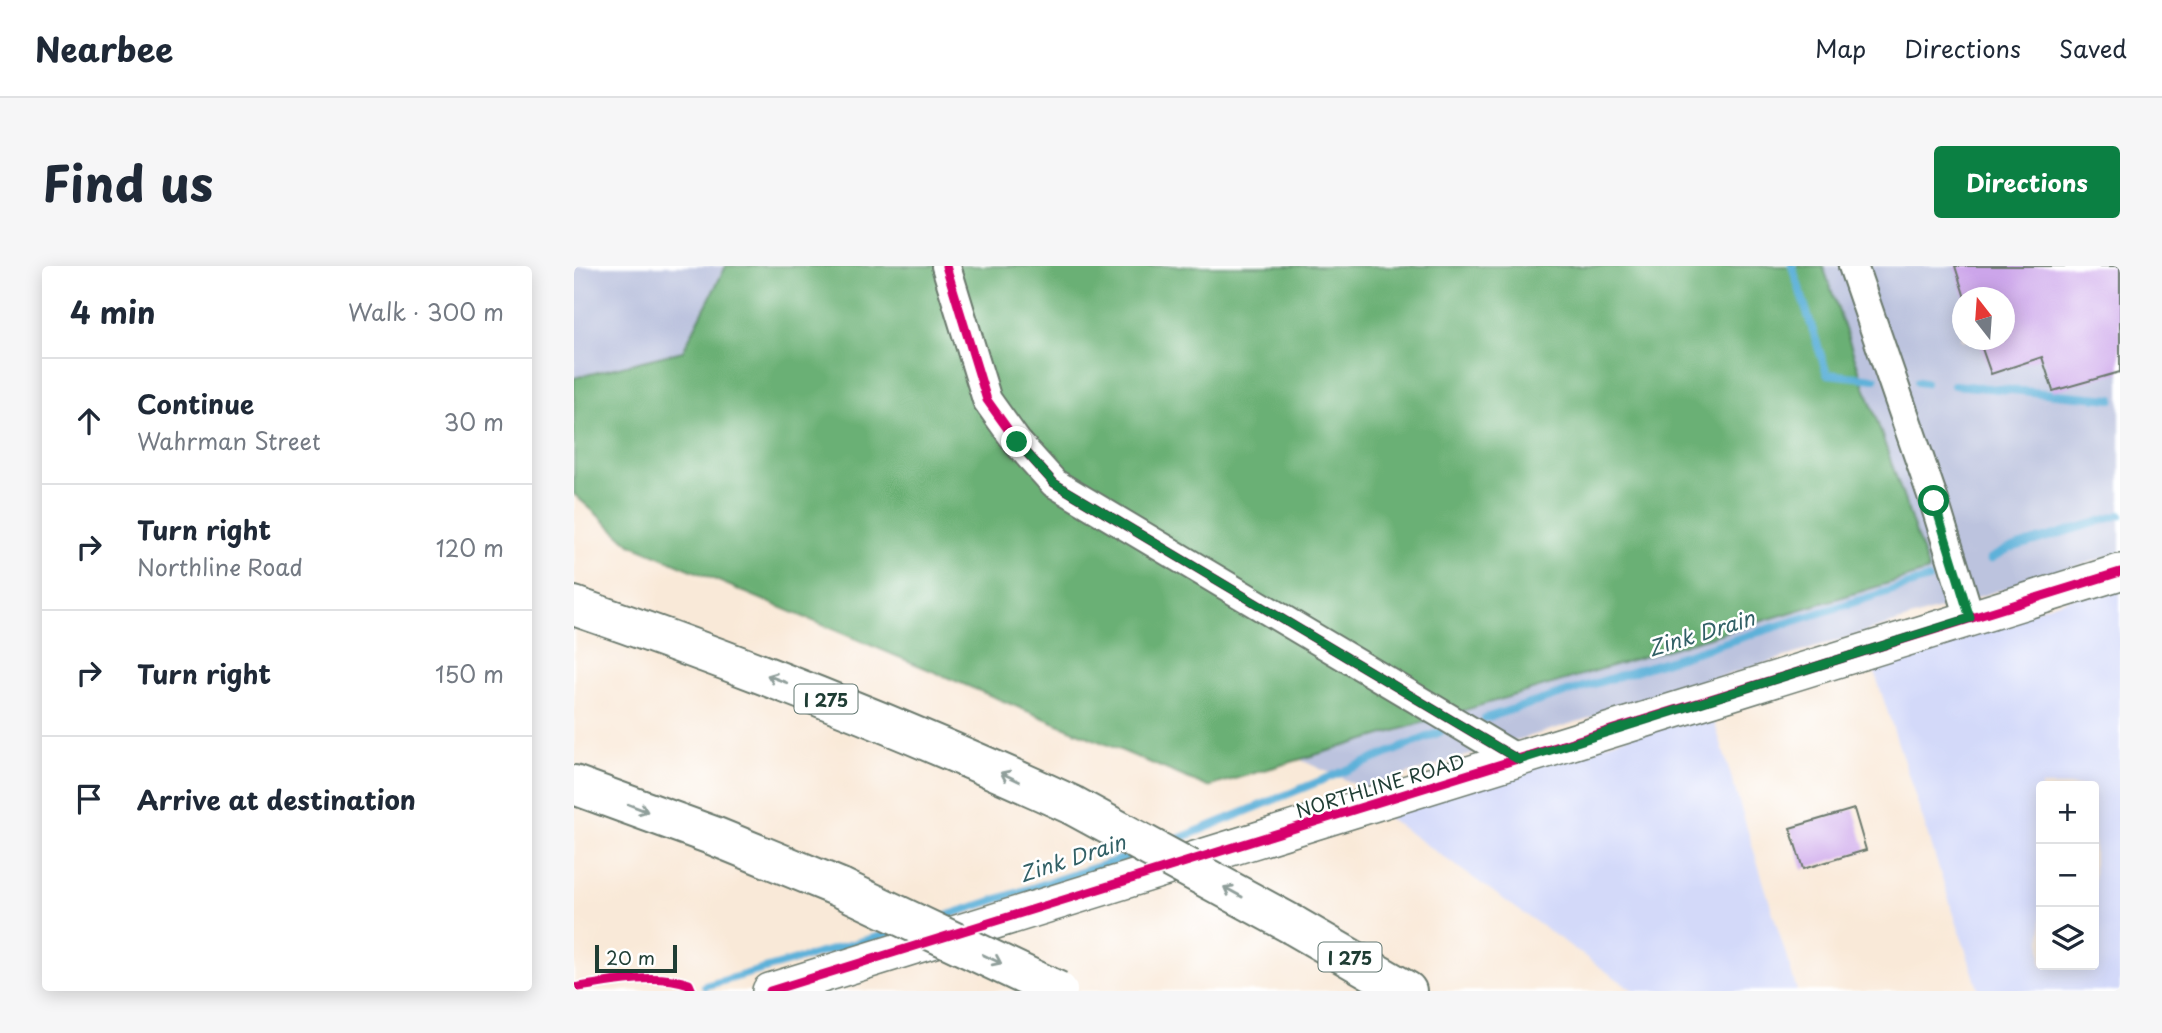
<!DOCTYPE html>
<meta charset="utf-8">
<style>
body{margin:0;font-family:"Playpen Sans",sans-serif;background:#f6f6f7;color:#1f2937}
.controls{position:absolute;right:21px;bottom:21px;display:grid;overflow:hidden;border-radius:7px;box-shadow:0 4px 18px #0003}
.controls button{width:63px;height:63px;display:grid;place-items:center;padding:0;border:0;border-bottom:2px solid #e0e1e3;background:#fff;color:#1f2937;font:35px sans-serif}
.compass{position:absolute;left:1378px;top:21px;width:63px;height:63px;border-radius:50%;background:#fff;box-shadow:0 4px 18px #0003;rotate:343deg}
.scale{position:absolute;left:21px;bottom:18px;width:82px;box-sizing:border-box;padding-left:7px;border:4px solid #1f3d34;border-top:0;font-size:19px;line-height:24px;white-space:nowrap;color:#1f3d34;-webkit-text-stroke:5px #fff;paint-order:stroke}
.stop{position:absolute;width:21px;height:21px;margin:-16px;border:5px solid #0b8043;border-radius:50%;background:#fff}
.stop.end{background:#0b8043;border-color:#fff;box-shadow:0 2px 7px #0008}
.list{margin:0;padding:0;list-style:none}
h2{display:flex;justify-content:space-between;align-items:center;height:91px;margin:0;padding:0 28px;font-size:30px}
h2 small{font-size:23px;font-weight:400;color:#747a83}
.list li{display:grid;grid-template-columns:46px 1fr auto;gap:21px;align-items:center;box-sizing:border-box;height:126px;padding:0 28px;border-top:2px solid #e0e1e3}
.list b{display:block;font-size:26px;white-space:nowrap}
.list p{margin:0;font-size:23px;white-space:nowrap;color:#747a83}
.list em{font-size:23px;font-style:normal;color:#747a83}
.icon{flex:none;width:38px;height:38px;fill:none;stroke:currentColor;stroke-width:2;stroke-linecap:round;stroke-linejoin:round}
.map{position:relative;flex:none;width:1546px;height:725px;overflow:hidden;border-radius:7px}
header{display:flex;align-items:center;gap:42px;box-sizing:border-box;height:98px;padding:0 35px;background:#fff;border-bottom:2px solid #e0e1e3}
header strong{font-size:33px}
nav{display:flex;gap:38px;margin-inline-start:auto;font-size:24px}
.intro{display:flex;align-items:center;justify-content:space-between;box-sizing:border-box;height:168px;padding:0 42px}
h1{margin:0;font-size:49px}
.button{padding:18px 32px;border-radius:7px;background:#0b8043;color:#fff;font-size:24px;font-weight:700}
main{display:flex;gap:42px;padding:0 42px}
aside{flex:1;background:#fff;border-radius:7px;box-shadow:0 4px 18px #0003}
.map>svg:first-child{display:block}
</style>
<header>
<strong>Nearbee</strong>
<nav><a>Map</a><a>Directions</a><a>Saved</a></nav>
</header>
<div class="intro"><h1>Find us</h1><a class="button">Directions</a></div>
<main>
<aside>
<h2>4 min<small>Walk · 300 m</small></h2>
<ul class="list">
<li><svg class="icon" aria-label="ahead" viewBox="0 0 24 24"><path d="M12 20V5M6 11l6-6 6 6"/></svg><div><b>Continue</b><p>Wahrman Street</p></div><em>30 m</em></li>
<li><svg class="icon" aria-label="right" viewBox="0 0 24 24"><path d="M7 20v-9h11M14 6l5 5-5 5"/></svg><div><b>Turn right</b><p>Northline Road</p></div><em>120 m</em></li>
<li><svg class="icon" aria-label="right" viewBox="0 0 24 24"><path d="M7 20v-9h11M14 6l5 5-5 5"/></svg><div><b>Turn right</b></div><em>150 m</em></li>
<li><svg class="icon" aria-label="arrive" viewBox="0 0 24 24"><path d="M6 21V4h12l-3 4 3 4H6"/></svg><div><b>Arrive at destination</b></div></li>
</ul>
</aside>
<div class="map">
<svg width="1546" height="725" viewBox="0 0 1546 725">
<rect width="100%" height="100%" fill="#fff"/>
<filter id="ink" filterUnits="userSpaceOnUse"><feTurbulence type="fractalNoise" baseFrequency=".0143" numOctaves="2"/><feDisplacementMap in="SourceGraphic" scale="14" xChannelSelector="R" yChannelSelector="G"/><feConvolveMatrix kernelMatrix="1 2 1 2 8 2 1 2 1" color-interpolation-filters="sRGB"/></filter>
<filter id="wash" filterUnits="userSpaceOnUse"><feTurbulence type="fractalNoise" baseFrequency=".00686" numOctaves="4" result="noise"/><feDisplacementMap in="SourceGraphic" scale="28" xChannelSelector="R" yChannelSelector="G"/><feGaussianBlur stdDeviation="1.57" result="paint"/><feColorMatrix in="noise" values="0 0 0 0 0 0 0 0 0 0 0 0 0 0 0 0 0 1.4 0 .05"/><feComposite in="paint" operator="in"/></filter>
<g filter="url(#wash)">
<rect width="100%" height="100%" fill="#f9e9d8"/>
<!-- built -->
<g fill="#d3d9f9" fill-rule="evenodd">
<path d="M1546 317V725H1405L1297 395ZM1467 520H1520V699H1467Z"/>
<path d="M1137 445 1223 725H1060L807 547Z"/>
</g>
<!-- industrial -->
<path fill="#bcc3de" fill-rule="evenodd" d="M0 0H1546V287L789 522 667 467 0 207ZM1388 32H1430V74H1388Z"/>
<!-- forest -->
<path fill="#6bb074" stroke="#457654" stroke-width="2" d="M152 0H1249L1355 305 634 521 56 278 0 228V112L109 85Z"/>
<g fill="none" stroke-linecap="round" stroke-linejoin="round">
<!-- stream -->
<g stroke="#5db1d9" stroke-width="8">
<path d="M1218 0 1253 108 1301 113"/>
<path d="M1344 116 1351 117"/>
<path d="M1380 119 1538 133"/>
<path d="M1416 293 1434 283 1546 249"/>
<path d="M911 452 1354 313"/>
<path d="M592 578 866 466"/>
<path d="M362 653 563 588"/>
<path d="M131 720 327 664"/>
</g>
</g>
<g id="blocks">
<!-- building -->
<g fill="#cca5ea">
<path d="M1381 0H1546V106L1479 125 1468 91 1417 108 1405 74H1430V32H1391Z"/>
<path d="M1280 543 1292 584 1229 603 1216 562Z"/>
</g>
</g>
</g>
<g filter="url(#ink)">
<use href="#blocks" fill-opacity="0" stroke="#6b796d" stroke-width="2"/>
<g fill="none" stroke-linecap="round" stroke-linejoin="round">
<!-- minor casing -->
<g stroke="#6b796d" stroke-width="32">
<g id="minor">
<path d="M372 0 413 134 443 176 480 217 945 494"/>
<path d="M1279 0 1360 235 1396 352"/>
</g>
</g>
<!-- tertiary casing -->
<g stroke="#6b796d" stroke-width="38">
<path id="tertiary" d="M196 725 1546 306"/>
</g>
<!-- motorway casing -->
<g stroke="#6b796d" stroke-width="42">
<g id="motorway">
<path d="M0 340C169 398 335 464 498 539"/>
<path d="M0 519 140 570 267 622"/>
<path d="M719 659 833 725"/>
</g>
</g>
<!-- minor -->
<use href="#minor" stroke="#fff" stroke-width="28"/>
<!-- tertiary -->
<use href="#tertiary" stroke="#fff" stroke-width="35"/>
<!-- motorway -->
<use href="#motorway" stroke="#fff" stroke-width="38"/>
<!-- motorway-bridge casing -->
<g stroke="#6b796d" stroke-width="42" stroke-linecap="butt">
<g id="motorway-bridge">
<path d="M498 539 719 659"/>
<path d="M267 622 484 725"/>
</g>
</g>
<!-- motorway-bridge -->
<use href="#motorway-bridge" stroke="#fff" stroke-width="38"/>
<!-- cycleway casing -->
<g stroke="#fff" stroke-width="13">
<g id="cycleway">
<path d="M372 0 413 134 443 176 480 217 945 494"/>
<path d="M0 722C34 716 82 706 115 718L118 725"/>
<path d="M196 725 1546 306"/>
</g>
</g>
<!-- cycleway -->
<use href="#cycleway" stroke="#d6006c" stroke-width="9"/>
</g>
<!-- one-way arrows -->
<defs><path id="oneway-shaft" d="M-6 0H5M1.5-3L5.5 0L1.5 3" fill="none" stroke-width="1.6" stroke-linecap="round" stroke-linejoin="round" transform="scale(1.75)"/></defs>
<g stroke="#8f9e9a">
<use href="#oneway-shaft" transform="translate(203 413) rotate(-159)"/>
<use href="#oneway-shaft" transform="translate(436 511) rotate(-155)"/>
<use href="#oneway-shaft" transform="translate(64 542) rotate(21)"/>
<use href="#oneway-shaft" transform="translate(659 626) rotate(-151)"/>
<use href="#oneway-shaft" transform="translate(418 693) rotate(25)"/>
</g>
</g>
<g fill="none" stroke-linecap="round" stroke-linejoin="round" filter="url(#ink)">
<!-- route -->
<path stroke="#0b8043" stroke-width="9" d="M443 176 480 217 945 494 1396 352 1360 235"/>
</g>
<g text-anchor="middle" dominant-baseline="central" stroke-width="5" stroke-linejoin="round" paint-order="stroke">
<!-- shield labels -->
<g fill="#fff" stroke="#627771" stroke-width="2">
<rect x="220.5" y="418.5" width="63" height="29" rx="5"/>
<rect x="744.5" y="676.5" width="63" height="29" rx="5"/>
</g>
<g font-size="18" font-weight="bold" fill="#1f3d34">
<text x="252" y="433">I 275</text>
<text x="776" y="691">I 275</text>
</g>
<!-- street labels -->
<g font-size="19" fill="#1f3d34" stroke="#fff">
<text transform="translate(806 519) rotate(-17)">NORTHLINE ROAD</text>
</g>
<!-- water labels -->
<g font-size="21" font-style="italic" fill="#326066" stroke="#fff">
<text transform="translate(1127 366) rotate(-17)">Zink Drain</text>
<text transform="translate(498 591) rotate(-18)">Zink Drain</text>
</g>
</g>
</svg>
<div class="controls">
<button>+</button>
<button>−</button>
<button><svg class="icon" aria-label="layers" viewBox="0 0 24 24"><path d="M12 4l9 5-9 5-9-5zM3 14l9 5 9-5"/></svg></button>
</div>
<svg class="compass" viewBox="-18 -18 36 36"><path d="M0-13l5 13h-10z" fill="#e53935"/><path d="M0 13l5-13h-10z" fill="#747a83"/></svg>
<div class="scale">20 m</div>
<div class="stop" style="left:1360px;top:235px"></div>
<div class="stop end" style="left:443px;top:176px"></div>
</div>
</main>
